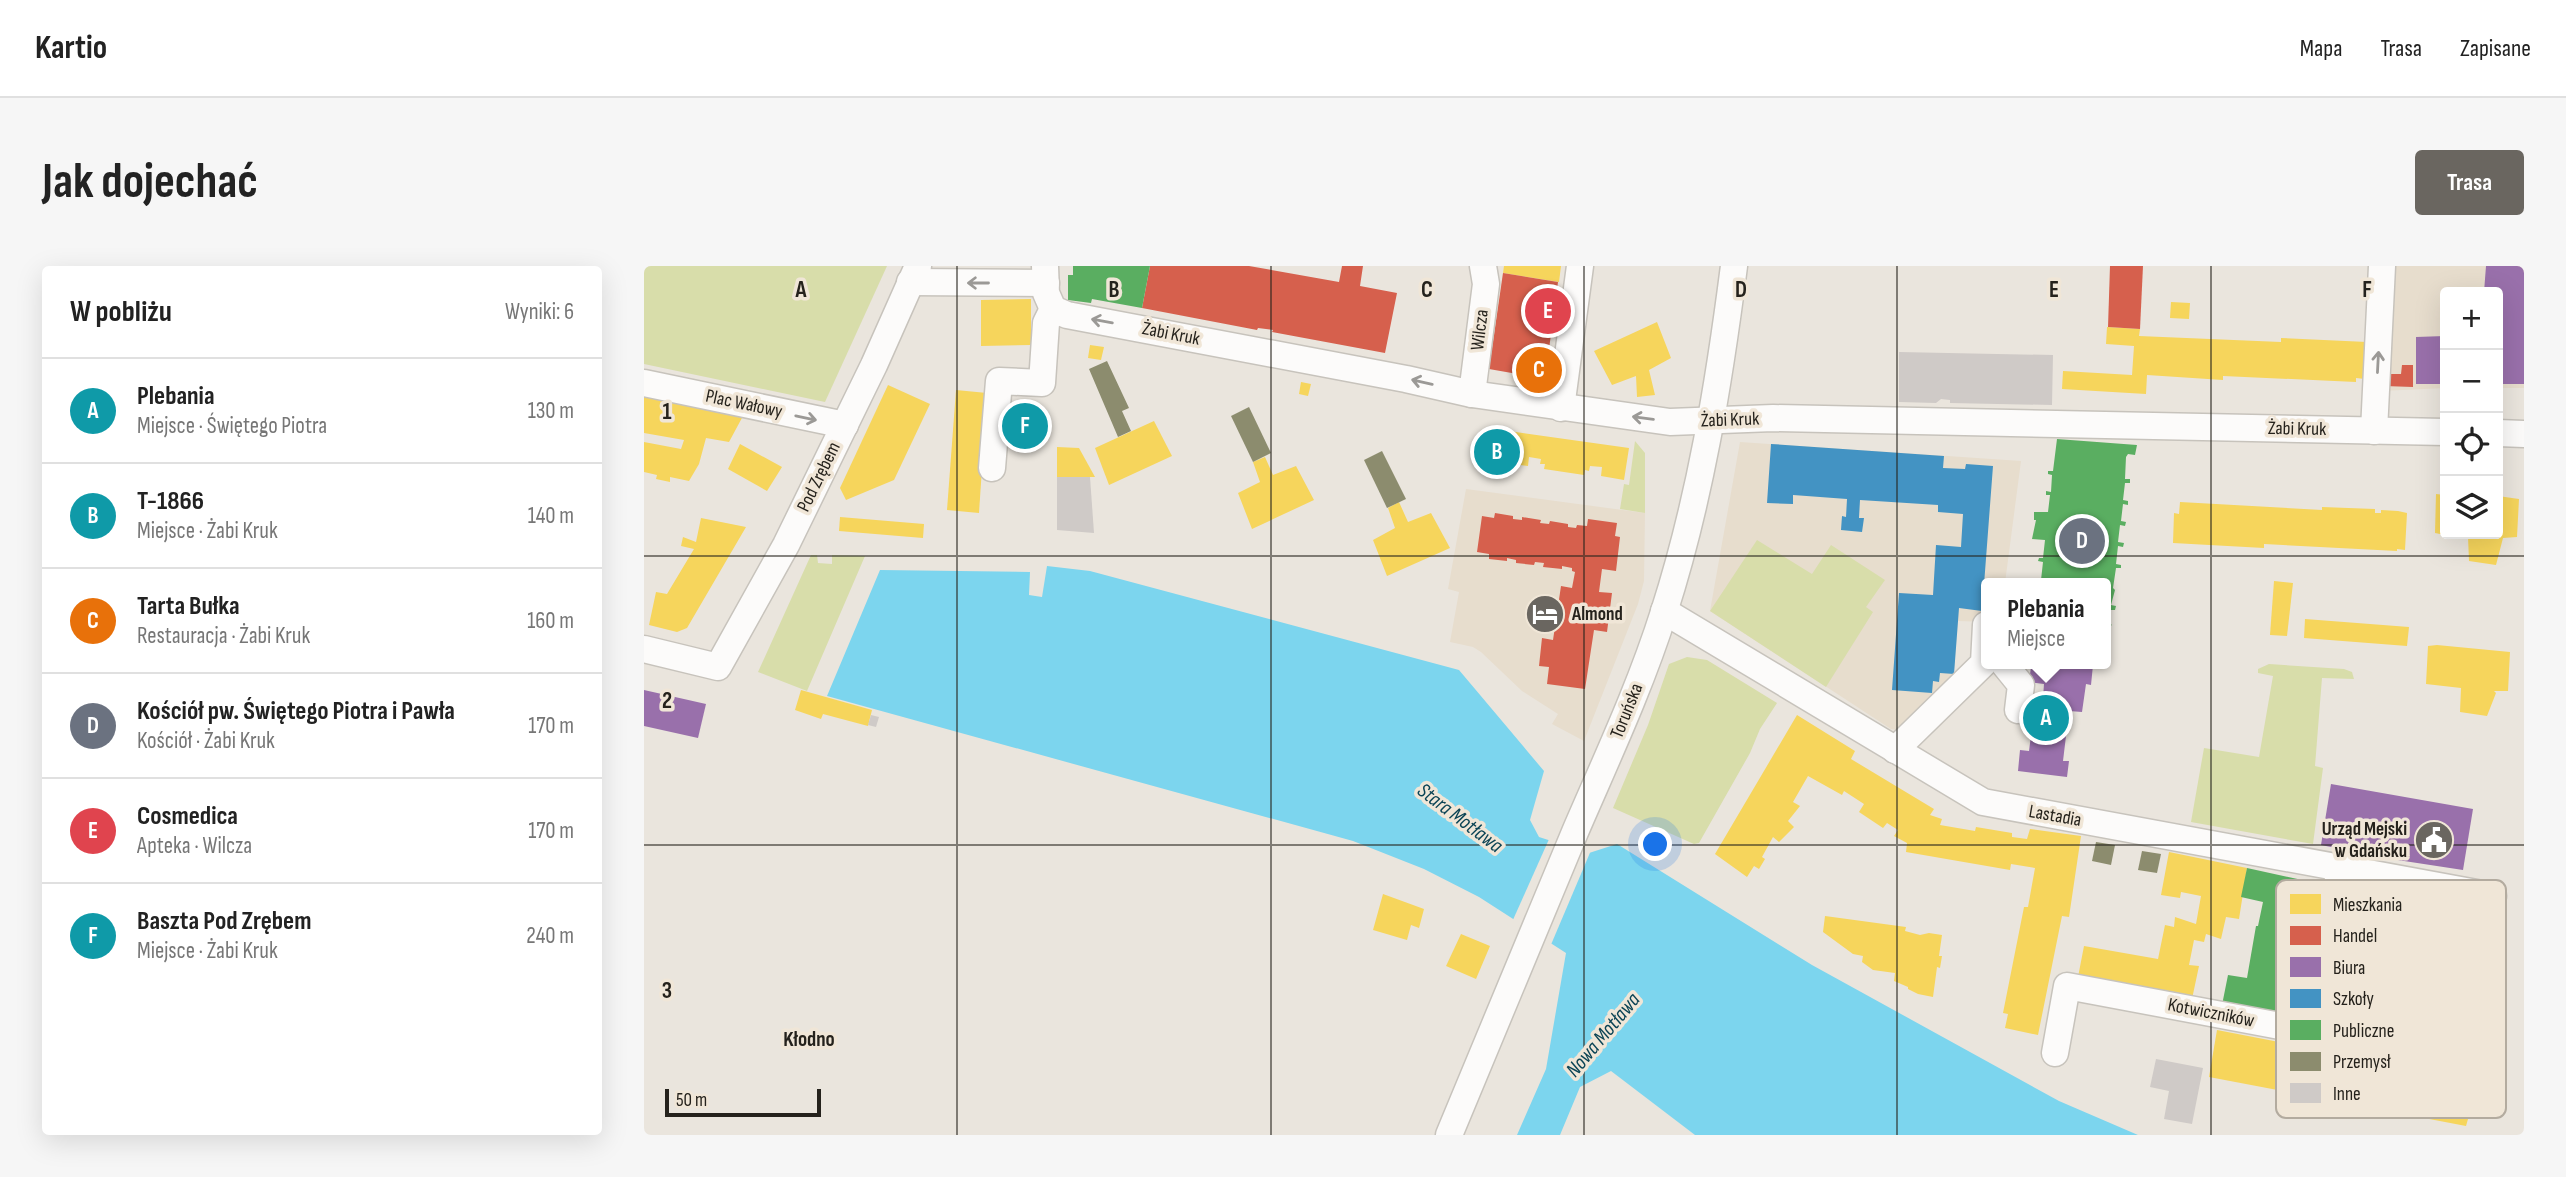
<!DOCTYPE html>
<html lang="pl">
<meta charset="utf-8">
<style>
body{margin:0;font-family:"Sofia Sans Condensed",sans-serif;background:#f6f6f6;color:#222}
.controls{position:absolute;right:21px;top:21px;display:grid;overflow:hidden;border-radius:7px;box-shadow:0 7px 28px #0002}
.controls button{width:63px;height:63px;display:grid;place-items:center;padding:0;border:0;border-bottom:2px solid #e0e0e0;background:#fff;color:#222;font:35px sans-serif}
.scale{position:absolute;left:21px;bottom:18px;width:156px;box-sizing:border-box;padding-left:7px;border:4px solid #25221c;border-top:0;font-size:19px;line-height:24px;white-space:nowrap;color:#25221c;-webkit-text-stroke:5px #f0e6d7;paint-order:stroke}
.you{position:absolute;left:1012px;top:579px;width:24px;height:24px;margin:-18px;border:5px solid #fff;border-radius:50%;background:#1a73e8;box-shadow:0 0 0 10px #1a73e833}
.badge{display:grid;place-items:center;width:46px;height:46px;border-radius:50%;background:#6a6660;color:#fff;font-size:23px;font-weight:700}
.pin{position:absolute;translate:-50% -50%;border:4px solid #fff;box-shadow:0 2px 7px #0006}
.popup{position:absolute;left:1337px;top:312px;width:130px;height:91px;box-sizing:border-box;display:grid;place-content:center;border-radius:7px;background:#fff;filter:drop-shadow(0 2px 5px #0005);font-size:23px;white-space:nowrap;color:#767676}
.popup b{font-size:26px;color:#222}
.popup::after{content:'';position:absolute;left:50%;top:100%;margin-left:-14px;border:14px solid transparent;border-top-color:#fff}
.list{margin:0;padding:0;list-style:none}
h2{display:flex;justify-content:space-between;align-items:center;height:91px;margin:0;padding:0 28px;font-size:30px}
h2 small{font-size:23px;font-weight:400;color:#767676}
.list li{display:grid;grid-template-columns:46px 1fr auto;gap:21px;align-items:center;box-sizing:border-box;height:105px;padding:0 28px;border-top:2px solid #e0e0e0}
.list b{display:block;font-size:26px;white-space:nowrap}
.list p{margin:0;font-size:23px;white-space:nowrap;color:#767676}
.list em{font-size:23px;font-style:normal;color:#767676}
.icon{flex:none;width:38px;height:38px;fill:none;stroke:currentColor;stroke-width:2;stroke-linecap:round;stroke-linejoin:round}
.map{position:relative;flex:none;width:1880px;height:869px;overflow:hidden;border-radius:7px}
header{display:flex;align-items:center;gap:42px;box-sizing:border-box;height:98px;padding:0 35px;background:#fff;border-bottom:2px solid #e0e0e0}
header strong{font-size:33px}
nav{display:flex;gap:38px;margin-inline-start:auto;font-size:24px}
.intro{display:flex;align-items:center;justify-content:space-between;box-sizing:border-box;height:168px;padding:0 42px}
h1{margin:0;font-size:49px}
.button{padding:18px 32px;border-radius:7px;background:#6a6660;color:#fff;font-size:24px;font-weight:700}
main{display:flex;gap:42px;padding:0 42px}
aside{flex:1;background:#fff;border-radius:7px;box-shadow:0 7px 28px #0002}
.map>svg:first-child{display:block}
</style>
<header>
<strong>Kartio</strong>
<nav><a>Mapa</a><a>Trasa</a><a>Zapisane</a></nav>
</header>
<div class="intro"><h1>Jak dojechać</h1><a class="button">Trasa</a></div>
<main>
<aside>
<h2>W pobliżu<small>Wyniki: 6</small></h2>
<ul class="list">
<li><span class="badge" style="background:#0f9aa8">A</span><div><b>Plebania</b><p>Miejsce · Świętego Piotra</p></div><em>130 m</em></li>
<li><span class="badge" style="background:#0f9aa8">B</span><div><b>T-1866</b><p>Miejsce · Żabi Kruk</p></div><em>140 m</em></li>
<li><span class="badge" style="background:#e8710a">C</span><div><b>Tarta Bułka</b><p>Restauracja · Żabi Kruk</p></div><em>160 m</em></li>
<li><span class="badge" style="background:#6b7280">D</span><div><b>Kościół pw. Świętego Piotra i Pawła</b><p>Kościół · Żabi Kruk</p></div><em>170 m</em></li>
<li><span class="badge" style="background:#e0444e">E</span><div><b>Cosmedica</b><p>Apteka · Wilcza</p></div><em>170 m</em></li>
<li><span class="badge" style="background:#0f9aa8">F</span><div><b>Baszta Pod Zrębem</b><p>Miejsce · Żabi Kruk</p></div><em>240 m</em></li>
</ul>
</aside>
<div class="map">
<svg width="1880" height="869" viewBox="0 0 1880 869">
<rect width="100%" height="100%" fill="#eae5dd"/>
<!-- built -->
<g fill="#e7ddcd">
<path d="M1742 0H1880V122H1854V26H1801V122L1737 125Z"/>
<path d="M1096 176 1377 195 1361 317H1342V356L1314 355 1309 416 1254 464 1247 463 1066 345Z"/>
<path d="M822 223 1001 247 1000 315 994 338 940 475 908 458 914 448 878 425 837 386 829 381 806 376 815 326 804 323Z"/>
</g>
<!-- green -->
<g fill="#d8ddaa">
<path d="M0 0H243L181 136 0 98Z"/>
<path d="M991 175 1001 187V247L976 243 980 218 985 219Z"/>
<path d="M1113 274 1168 308 1187 279 1241 314 1222 341 1229 346 1182 421 1066 345Z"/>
<path d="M167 289H173L174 297 188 298V289L221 290 163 425 114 406Z"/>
<path d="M1043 391 1063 394 1133 437 1116 463 1106 487 1055 577 1050 578 969 542 1004 459 1025 398Z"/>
<path d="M1625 398 1700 403 1708 406 1710 413 1678 412 1671 500 1679 502 1669 578 1547 556 1560 482 1615 491 1629 410 1614 407V403Z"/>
<path d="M1708 619 1851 644V765L1838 773 1816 769 1810 780 1683 757 1678 751 1703 621Z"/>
</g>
<!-- water -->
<path fill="#7cd5ee" d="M403 300 446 305 815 404 900 505 886 554 895 571 945 587 973 578 1168 699 1415 835 1494 869H1051L967 805 936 821 916 869H873L902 803 922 687 835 631 780 603 709 575 183 430 236 304 386 306 385 329 398 331Z"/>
<!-- pier -->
<path fill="#eae5dd" d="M906 571 948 582 906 681 868 656Z"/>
<!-- homes -->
<g fill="#f6d55c">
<path d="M860 0H917L915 16 859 7Z"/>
<path d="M387 33V79L337 80V34Z"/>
<path d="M1527 36 1546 37 1545 53 1526 52Z"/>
<path d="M1013 56 1027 92 1005 104 1011 129 993 131 992 110 968 119 950 85Z"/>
<path d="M1463 61 1496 63 1495 70 1637 76V72L1723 76 1721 113 1712 112V116L1579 110V114L1503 109 1502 128 1418 123 1419 105 1488 109 1490 80 1462 78Z"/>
<path d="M446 79 460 81 457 94 444 92Z"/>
<path d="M657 116 667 118 664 130 655 128Z"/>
<path d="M244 119 286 138 250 214 202 234 196 222Z"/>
<path d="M312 124 343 127 335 247 303 244Z"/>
<path d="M0 128 99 150 85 176 62 172 55 198 45 215 26 211V216L12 213 13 209 0 206V176L37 183 40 174 0 167Z"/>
<path d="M510 155 528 190 465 219 451 182Z"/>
<path d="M865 165 985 182 980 214 957 210 958 201 946 200 945 205 941 204 940 209 900 203 901 198H896L897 193 885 191 884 200 843 195 845 175 863 177Z"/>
<path d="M96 178 138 201 123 225 84 203Z"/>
<path d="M413 181 435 182 451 211H413Z"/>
<path d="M621 191 629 209 652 200 670 234 608 263 594 227 616 216 609 196Z"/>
<path d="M1792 228 1801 229V269L1791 267Z"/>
<path d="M1854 230 1875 233 1873 271 1859 272 1852 299 1825 295 1824 271 1813 270V268H1854Z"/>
<path d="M755 236 764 256 787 247 806 282 743 310 729 274 751 262 744 242Z"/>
<path d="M1536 236 1678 244V241L1731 243V247H1737V244L1754 245 1763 247 1761 284 1753 283V285L1620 278V282L1529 277 1530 247 1535 248Z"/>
<path d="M196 251 280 258 279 272 195 265Z"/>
<path d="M57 252 102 261 43 362 33 366 5 359 12 326 23 328 50 283 37 280 39 271 52 276Z"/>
<path d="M1630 315 1649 317 1643 370 1626 369Z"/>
<path d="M1661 353 1765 361 1763 380 1660 372Z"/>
<path d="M1793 379 1866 386 1864 425H1850L1852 427 1843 450 1816 446 1817 422 1782 418 1784 380Z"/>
<path d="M157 424 228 444 224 460 179 448 177 453 151 444Z"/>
<path d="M1153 449 1211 485 1207 493 1290 543 1286 549 1298 553 1296 559 1331 565 1332 561 1368 567V571L1383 573 1386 563 1437 570 1425 651 1418 650 1394 769 1361 762 1364 748 1359 747 1380 641H1384L1391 602 1367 598 1366 604 1262 586 1263 577 1250 570 1254 564 1243 557 1239 562 1215 546 1220 538 1200 525 1198 529 1164 510 1149 536 1156 540 1144 555 1150 561 1135 576 1129 571 1118 591 1121 593 1115 603 1110 600 1103 611 1071 588Z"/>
<path d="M1525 586 1603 602 1595 653 1582 651 1577 673 1562 668 1560 676 1550 674 1545 699 1555 700 1548 733 1434 711 1440 680 1514 693 1521 659 1530 661 1531 651 1552 658 1557 630 1537 626 1536 632 1517 629Z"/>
<path d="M739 628 780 643 775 662 767 659 763 674 729 664Z"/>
<path d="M1181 650 1262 661 1261 665 1276 669 1285 667 1298 669 1295 690H1298L1296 702 1293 701 1289 731 1274 728 1264 723V721L1250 715 1251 707 1229 704 1218 696 1219 690 1209 688 1179 666Z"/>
<path d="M817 668 846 680 832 713 802 700Z"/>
<path d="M1573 764 1835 815 1822 860 1565 811Z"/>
</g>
<!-- shops -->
<g fill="#d6604d">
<path d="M506 0H605L695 16 698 0H719L716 20 753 27 741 87 628 66 629 64 614 62 613 64 498 42Z"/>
<path d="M1466 0H1499L1496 63 1464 61Z"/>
<path d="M859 7 914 16 901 113 845 103Z"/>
<path d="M1758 99H1769V121L1740 120 1741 108H1757Z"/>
<path d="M851 247 869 250V253L878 254V251L897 254 896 257 905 258 906 255 924 258V261L932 262 933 259 943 260 944 253 973 257 971 270 976 271 972 305 958 303 955 326 968 327 963 366 950 364 941 423 903 418 905 401 895 400 898 372 909 374 917 320 928 322 931 306 928 305V302L918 300V303L899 301 900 297 891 296 890 299 872 297V294L863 292V295L845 293V288L833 286 838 250 850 252Z"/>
</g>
<!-- offices -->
<g fill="#9970ab">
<path d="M1842 0H1880V118H1854V26H1840Z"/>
<path d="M1801 70V118H1772V71Z"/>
<path d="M1415 398 1449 399 1447 419 1442 418 1438 446 1425 445 1419 495H1425L1423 511 1374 505 1376 484 1385 485 1389 454 1380 453 1381 447 1404 450 1406 433 1399 432 1400 418 1385 416 1387 401 1415 404Z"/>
<path d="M0 424 62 438 54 472 0 460Z"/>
<path d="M1687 518 1829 543 1819 604 1747 593 1677 579Z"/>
</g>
<!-- schools -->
<path fill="#4393c3" d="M1127 178 1300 190 1299 202 1321 203 1322 198 1349 200 1338 345 1315 342 1310 408 1296 407 1295 416 1289 415 1288 427 1248 424 1255 327 1289 329 1292 279 1317 281 1319 248 1294 246V239L1216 234 1215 252H1220L1218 266 1197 264 1198 250 1202 251 1203 233 1149 229V238L1123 237Z"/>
<!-- public -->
<g fill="#5aae61">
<path d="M429 0H506L498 42 448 33 447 37 424 34V9H429Z"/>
<path d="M1413 173 1493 179 1491 189 1484 188 1482 191 1481 213H1486V217H1481L1479 234 1484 235V239L1479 238 1477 255 1482 256 1481 260 1476 259 1474 276 1480 277 1479 281 1474 280 1472 298 1477 299V302H1472L1469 322 1471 324 1467 339 1472 340 1471 344H1466L1465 357 1468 359 1464 361 1463 370 1462 317H1396L1394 315 1397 314 1399 296 1394 295 1395 292H1399L1401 274 1388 273 1392 254H1390V246H1404L1406 229H1402V225L1407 226 1408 209 1404 208V205H1409Z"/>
<path d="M1603 602 1672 617 1646 744 1637 750 1578 739 1584 709 1603 712 1612 660H1614L1619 636 1597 631Z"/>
</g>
<!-- industry -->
<g fill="#8c8c6e">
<path d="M463 95 485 142 478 145 487 165 474 171 445 103Z"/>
<path d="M605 141 627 187 609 196 587 150Z"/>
<path d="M738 185 762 233 743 242 720 194Z"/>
<path d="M1452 576 1471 579 1467 599 1448 595Z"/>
<path d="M1498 585 1517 588 1513 607 1494 604Z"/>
</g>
<!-- building -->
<g fill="#cfcac7">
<path d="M1255 86 1409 89 1408 139 1306 137V134L1297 133 1292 137 1255 136Z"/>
<path d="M399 144 398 172 376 174 368 171 364 164 365 151 373 145Z"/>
<path d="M413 211H446L450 267 413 264Z"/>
<path d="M227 449 235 451 232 461 224 459Z"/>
<path d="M1512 793 1559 802 1548 858 1520 853 1525 825 1506 821Z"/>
</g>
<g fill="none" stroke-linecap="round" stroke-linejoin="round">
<!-- minor casing -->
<g stroke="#c7c3bc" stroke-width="29">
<g id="minor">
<path d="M401 0 402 27 409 43 423 49 762 113 828 128 1026 156 1129 152 1801 166"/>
<path d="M266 16 402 17"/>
<path d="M0 117 201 159"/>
<path d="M828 128 842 18 839 0"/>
<path d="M917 142 936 0"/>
<path d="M1730 165 1738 0"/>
<path d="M1854 167 1880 168"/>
<path d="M348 202 355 115 398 117 402 57 409 43"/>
<path d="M1020 345 1339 536 1849 630"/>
<path d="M0 383 74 401 142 279 230 99 274 0"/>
<path d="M1360 398 1377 419 1374 444"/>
<path d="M1251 484 1340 397 1342 359"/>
<path d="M1664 765 1696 603"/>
<path d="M1411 787 1423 720 1834 797"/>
<path d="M805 869C846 768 888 667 931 566 962 494 996 422 1020 346 1056 234 1075 117 1090 0"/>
</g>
</g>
<!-- minor -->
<use href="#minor" stroke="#fcfbfa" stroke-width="26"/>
</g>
<!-- one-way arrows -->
<defs><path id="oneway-shaft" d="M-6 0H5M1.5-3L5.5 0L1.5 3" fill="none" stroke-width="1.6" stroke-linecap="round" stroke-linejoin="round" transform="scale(1.75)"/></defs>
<g stroke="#9b9996">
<use href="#oneway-shaft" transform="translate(334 17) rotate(-180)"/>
<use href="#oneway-shaft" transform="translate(458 55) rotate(-170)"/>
<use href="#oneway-shaft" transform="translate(1734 96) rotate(-87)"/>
<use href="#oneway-shaft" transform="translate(778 116) rotate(-167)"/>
<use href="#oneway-shaft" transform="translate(162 152) rotate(12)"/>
<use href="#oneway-shaft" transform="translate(999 152) rotate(-173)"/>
</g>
<!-- grid -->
<path fill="none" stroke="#25221c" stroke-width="2" stroke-opacity="0.55" d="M313 0V869M627 0V869M940 0V869M1253 0V869M1567 0V869M0 290H1880M0 579H1880"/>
<!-- icons -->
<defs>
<g id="hotel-disc" transform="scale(2.0125)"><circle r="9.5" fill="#6a6660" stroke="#f0e6d7"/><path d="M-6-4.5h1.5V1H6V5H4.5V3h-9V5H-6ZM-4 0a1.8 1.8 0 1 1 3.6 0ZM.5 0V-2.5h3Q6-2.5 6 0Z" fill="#fff"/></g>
<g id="civic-disc" transform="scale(2.0125)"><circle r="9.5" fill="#6a6660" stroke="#f0e6d7"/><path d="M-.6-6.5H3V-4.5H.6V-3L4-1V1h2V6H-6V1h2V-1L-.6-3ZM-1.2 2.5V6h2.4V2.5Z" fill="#fff"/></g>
</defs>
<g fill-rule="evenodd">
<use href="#hotel-disc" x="901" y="348"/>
<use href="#civic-disc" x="1790" y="574"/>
</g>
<g text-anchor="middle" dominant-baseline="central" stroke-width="7" stroke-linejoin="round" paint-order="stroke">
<!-- street labels -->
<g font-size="19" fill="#25221c" stroke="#f0e6d7">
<text transform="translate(836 64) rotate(-83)">Wilcza</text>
<text transform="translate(527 68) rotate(11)">Żabi Kruk</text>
<text transform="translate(100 138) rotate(12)">Plac Wałowy</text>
<text transform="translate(1086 154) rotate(-2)">Żabi Kruk</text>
<text transform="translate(1653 163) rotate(1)">Żabi Kruk</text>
<text transform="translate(175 211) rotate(-64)">Pod Zrębem</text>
<text transform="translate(983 445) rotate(-68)">Toruńska</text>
<text transform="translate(1411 550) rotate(10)">Lastadia</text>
<text transform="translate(1567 747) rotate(11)">Kotwiczników</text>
</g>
<!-- poi labels -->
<g font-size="19" font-weight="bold" fill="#25221c" stroke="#f0e6d7" text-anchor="start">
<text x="928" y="348">Almond</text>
<text x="1763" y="563" text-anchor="end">Urząd Mejski<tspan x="1763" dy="22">w Gdańsku</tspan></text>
</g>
<!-- water labels -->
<g font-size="21" font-style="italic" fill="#0b4455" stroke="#f0e6d7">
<text transform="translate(816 552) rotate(37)">Stara Motława</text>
<text transform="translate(959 769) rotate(-50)">Nowa Motława</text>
</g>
<!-- neighbourhood labels -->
<g font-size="21" font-weight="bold" fill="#25221c" stroke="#f0e6d7">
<text x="165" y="773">Kłodno</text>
</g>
</g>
<!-- legend -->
<rect x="1632" y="614" width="230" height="238" rx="10" fill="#f0e6d7" stroke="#b3ab9f" stroke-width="2"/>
<rect x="1646" y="628" width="31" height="20" fill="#f6d55c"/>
<rect x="1646" y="660" width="31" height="19" fill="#d6604d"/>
<rect x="1646" y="691" width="31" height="20" fill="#9970ab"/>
<rect x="1646" y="723" width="31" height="19" fill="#4393c3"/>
<rect x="1646" y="754" width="31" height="20" fill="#5aae61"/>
<rect x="1646" y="786" width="31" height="19" fill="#8c8c6e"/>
<rect x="1646" y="817" width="31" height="20" fill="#cfcac7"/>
<g font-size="19" fill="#25221c">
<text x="1689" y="645">Mieszkania</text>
<text x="1689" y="676">Handel</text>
<text x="1689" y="708">Biura</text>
<text x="1689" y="739">Szkoły</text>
<text x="1689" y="771">Publiczne</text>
<text x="1689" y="802">Przemysł</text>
<text x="1689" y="834">Inne</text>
</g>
<g font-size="23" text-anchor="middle" font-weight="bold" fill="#25221c" stroke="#f0e6d7" stroke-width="7" stroke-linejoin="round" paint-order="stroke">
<text x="157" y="31">A</text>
<text x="470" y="31">B</text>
<text x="783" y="31">C</text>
<text x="1097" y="31">D</text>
<text x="1410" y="31">E</text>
<text x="1723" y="31">F</text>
<text x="23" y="153">1</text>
<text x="23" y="442">2</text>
<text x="23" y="732">3</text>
</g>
</svg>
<div class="controls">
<button>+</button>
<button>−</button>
<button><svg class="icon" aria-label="locate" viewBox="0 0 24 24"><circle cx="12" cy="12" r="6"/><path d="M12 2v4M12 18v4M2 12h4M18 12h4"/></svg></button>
<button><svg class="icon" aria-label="layers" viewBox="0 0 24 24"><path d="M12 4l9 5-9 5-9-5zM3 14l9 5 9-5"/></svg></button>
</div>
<div class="scale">50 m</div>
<div class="you"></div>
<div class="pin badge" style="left:1402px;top:452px;background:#0f9aa8">A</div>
<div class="popup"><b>Plebania</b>Miejsce</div>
<div class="pin badge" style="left:853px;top:186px;background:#0f9aa8">B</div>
<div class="pin badge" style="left:895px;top:104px;background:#e8710a">C</div>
<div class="pin badge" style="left:1438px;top:275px;background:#6b7280">D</div>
<div class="pin badge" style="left:904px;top:45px;background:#e0444e">E</div>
<div class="pin badge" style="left:381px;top:160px;background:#0f9aa8">F</div>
</div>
</main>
